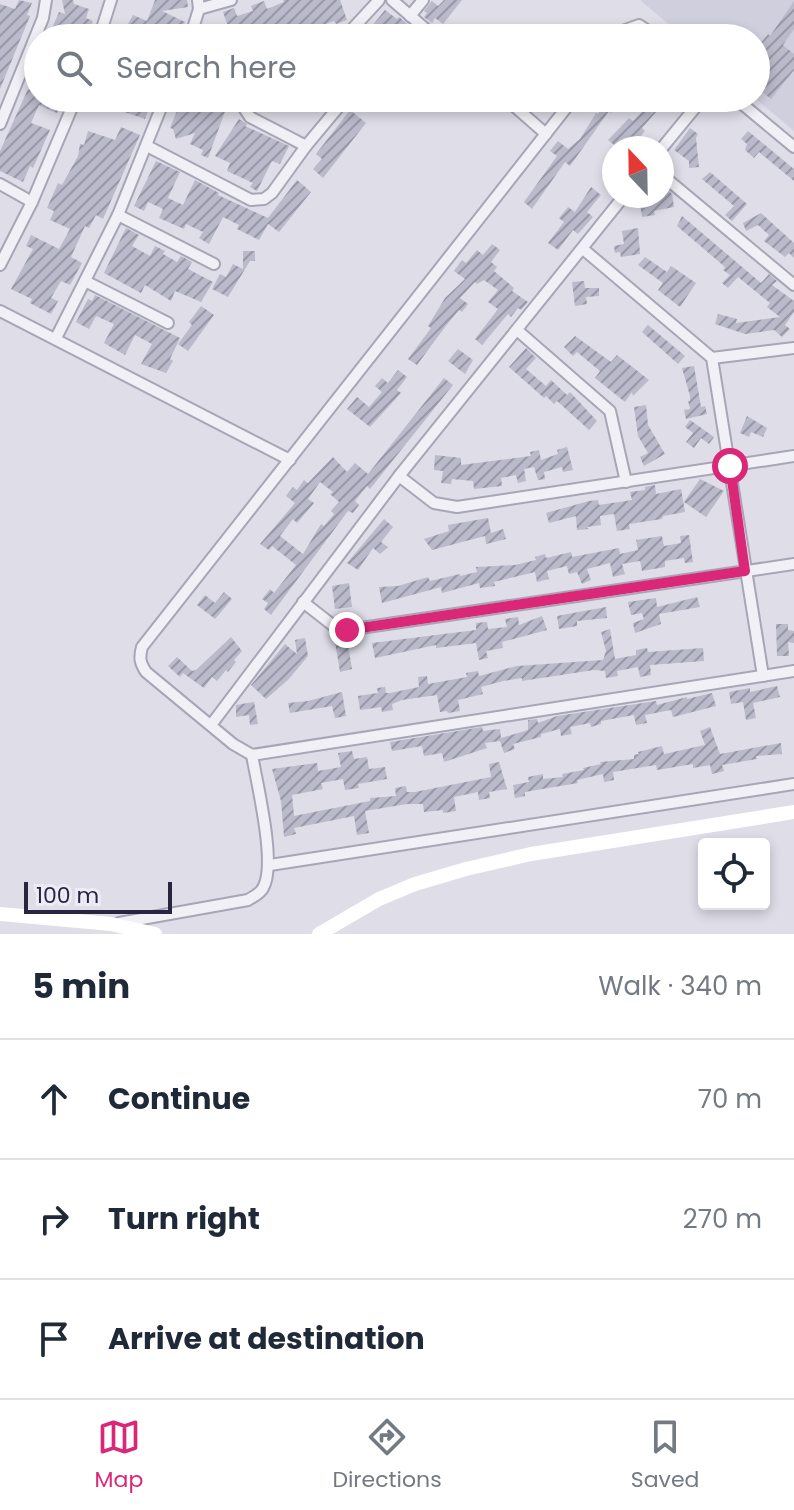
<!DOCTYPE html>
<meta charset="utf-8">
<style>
body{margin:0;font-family:Poppins,sans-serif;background:#f6f6f7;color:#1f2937}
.controls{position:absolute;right:24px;bottom:24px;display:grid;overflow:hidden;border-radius:8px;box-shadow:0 4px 12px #0003}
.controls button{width:72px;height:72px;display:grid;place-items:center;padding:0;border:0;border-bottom:2px solid #e0e1e3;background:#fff;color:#1f2937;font:40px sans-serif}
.compass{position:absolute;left:602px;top:136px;width:72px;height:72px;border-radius:50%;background:#fff;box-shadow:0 4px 12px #0003;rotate:338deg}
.scale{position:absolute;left:24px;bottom:20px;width:148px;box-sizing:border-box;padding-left:8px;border:4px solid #282540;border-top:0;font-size:22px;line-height:28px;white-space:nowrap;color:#282540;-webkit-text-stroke:6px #edecf6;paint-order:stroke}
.stop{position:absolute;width:24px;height:24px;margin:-18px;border:6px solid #db2777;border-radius:50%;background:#fff}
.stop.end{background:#db2777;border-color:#fff;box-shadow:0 2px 8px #0008}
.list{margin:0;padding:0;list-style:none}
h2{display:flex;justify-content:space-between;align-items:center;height:104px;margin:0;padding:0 32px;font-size:34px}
h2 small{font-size:26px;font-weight:400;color:#747a83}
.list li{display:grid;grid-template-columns:52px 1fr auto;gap:24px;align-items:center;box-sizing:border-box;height:120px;padding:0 32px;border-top:2px solid #e0e1e3}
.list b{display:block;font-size:30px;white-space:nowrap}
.list em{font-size:26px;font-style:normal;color:#747a83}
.icon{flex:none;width:44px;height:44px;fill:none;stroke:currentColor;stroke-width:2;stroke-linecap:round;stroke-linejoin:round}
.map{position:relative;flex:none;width:794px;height:934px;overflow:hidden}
.search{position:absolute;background:#fff;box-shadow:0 4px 12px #0003;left:24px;right:24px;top:24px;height:88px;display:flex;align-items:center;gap:20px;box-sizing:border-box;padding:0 28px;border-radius:44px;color:#747a83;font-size:30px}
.sheet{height:464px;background:#fff}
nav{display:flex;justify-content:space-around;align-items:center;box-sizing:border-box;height:112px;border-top:2px solid #e0e1e3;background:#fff;font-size:22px;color:#747a83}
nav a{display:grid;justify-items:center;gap:4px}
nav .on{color:#db2777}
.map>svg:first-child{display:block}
</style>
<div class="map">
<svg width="794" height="934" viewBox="0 0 794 934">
<defs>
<pattern id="building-hatch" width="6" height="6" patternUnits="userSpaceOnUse" patternTransform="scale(2)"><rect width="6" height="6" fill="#bbbacb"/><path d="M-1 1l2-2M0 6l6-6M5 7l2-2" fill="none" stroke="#9897a6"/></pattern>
</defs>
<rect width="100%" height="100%" fill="#dedde8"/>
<!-- built -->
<path fill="#d0cfdd" d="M640 0H794V131L755 98 756 38H685Z"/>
<!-- building -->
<g fill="url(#building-hatch)" fill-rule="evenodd">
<path d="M19 0 32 3 27 15 30 16 0 89V4L15 9Z"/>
<path d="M62 0H73L74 4 89 9 86 18 93 21 86 38H48L59 12 65 14Z"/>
<path d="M155 0H187L188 7 162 11 185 22 178 38H158L149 34 147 38H120L133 15 147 21Z"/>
<path d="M283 0H340L347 20 336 24 334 21 318 27 321 36 316 38H232L223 12 234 8 237 16 253 11 251 6 264 1 267 9 284 2Z"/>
<path d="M444 0H462L443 24 435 18 432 23 424 17 427 13 424 11 432 1 438 6Z"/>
<path d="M794 1V29L783 45 794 54V70L771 99 756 87V49L768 34 770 36Z"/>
<path d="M385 10 397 19 399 17 419 34 415 38H362Z"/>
<path d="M28 89 38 93V98H63L57 113 39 105 31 123 50 130 33 168 30 166 23 182 0 171V151Z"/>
<path d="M103 98H130L150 106 145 119 101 104Z"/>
<path d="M182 98H230L208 158 201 155 203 150 190 144 195 133 176 139 173 129 170 128Z"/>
<path d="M651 98H658L664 103 642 128 645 131 635 143 640 148H618L608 140 629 118 633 121 650 104 647 102Z"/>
<path d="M608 100 616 106 611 113 609 111 570 166 565 162 532 209 524 202 557 156 550 151 558 141 568 149 580 139 596 113 598 114Z"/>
<path d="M350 110 366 123 323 178 313 169 322 159 316 154Z"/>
<path d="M239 119 247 124 245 126 289 146 280 164 272 161 257 191 250 187 253 183 227 171 230 163 215 156Z"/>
<path d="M121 127 140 135 103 219 96 215 89 228 85 226 71 257 82 263 70 285 61 281 51 298 58 301 51 314 30 303 32 299 11 289 33 249 26 246 31 235 59 249 70 229 50 220 54 211 47 208 58 183 62 185 78 156 80 144 84 145 88 131 115 140Z"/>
<path d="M690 128 698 134 696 138 699 167 689 168V161L674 150Z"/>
<path d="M748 131 794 169V181L759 152 754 158 745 150 747 144 741 139Z"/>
<path d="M156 161 180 172 168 198 183 205 195 180 219 193 218 195 268 218 297 180 311 192 279 232 268 224 259 240 237 229 239 225 223 217 209 244 199 238 203 232 186 224 184 229 159 218 163 209 148 202 144 211 134 206Z"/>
<path d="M710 172 747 204 732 221 725 215 734 206 702 179Z"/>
<path d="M591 187 601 195 587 212 593 217 578 234 573 230 558 250 548 243 564 222 559 218 568 207 575 212Z"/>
<path d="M669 191 672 194 674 207 654 211 655 215 642 217 639 196H663L662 192Z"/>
<path d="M761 213 794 243V258L789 253 785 257 764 241 769 235 758 225 746 231 743 223Z"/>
<path d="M682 216 761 283 769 274 777 281 772 285 794 301V312L785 325 790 329 782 337 774 330 745 334 715 324 718 314 737 319 736 323 780 317 767 307 770 303 738 277 728 288 722 283 730 275 723 270 725 267 677 226Z"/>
<path d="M126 228 139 235 132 246 150 256 155 246 165 251 163 254 177 262 181 256 192 262 188 269 213 282 201 302 175 291 171 301 145 285 141 293 104 273Z"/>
<path d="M638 228 640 254 621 257 620 252 615 253 614 246 624 244 622 231Z"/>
<path d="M492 244 500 250 491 262 497 267 494 271 514 288 512 291 528 302 521 310 518 308 511 317 508 314 482 345 475 339 498 309 488 302 498 290 484 280 477 284 475 282 460 298 468 304 462 312 459 310 445 327 417 365 408 359 431 328 428 326 445 298 465 279 454 271 462 260 466 263 477 250 483 255Z"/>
<path d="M243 251H255V261H250L228 297 212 289 220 274 226 277 233 264 243 269Z"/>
<path d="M645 257 667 272 671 266 696 283 680 307 658 290 663 283 638 265Z"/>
<path d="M584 281 585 288H599V296L586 297 587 304 575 306 572 282Z"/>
<path d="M95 295 180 338 170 359 173 361 166 373 141 364 152 344 135 335 125 355 104 343 114 324 96 316 89 329 76 322 88 299 92 301Z"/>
<path d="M201 306 214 315 188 351 178 344 192 325 189 322Z"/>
<path d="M648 325 685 356 678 364 642 332Z"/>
<path d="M575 336 611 362 617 355 649 380 633 396 632 392 625 402 595 378 600 371 577 352 573 356 564 347Z"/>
<path d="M526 348 536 358 526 369 546 386 551 380 567 395 570 392 597 421 589 430 557 401 554 404 546 396 544 398 509 367Z"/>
<path d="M458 349 473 360 465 374 448 361Z"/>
<path d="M694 366 701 407 705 406 707 414 686 419 684 410 690 409 688 401H690V396L682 368Z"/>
<path d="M398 370 407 377 397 390 401 393 370 427 347 409 357 397 369 407 382 392 375 386 382 378 388 383Z"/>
<path d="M444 378 453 385 370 489 367 486 355 501 359 505 353 513 348 511 271 615 264 609 268 603 262 599 270 589 274 593 296 565 272 546 269 550 260 544 295 503 286 496 293 487 297 490 304 480 308 483 333 457 347 472 355 463 368 474ZM320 482 333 492 330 494 339 502 331 511 334 514 324 526 321 524 303 554 280 536 293 519 297 523 314 503 308 499Z"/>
<path d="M646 405 648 425 665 454 644 466 640 457 648 453 638 436 634 407Z"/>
<path d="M747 416 767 428 763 437 751 432 749 437 740 433Z"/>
<path d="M690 420 714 437 709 444 701 438 694 448 686 442 693 433 685 427Z"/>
<path d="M567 447 573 470 563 472 562 467 544 472 545 479 538 480 534 467 524 469 526 481 518 483 516 475 501 478 502 486 474 489 473 481 452 479 451 484 441 483 443 471 434 470 435 455 461 458V465L531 456 530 452 539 450 541 460 558 454 557 450Z"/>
<path d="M700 479 724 491 706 517 684 502Z"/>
<path d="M655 485 656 494 681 489 685 512 663 516 662 519 629 524 630 529 617 531 614 514 600 516 601 525 587 527 588 529 577 530 576 516 549 523 546 513 589 501 598 500 599 505 632 500 630 492 645 490V487Z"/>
<path d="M488 518 491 533 503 529 506 539 486 544 485 536 432 550 424 539 449 531 448 525Z"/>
<path d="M384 519 393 527 381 542 388 547 380 554 373 548 358 570 347 563Z"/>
<path d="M689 535 693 562 685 563 684 558 665 561V567L642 571 640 561 622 564 625 574 613 577 610 563 587 569 591 580 582 584 577 572 569 574 567 566 547 571 549 579 537 582 535 572 494 582 495 586 480 588 479 583 442 593 441 587 382 603 379 587 398 586 428 577 430 581 460 574V576L477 572 476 567 515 565 536 560 535 557 545 554 546 558 571 552 572 557 619 548 620 554 638 550 636 540 662 536 664 546 681 543 680 536Z"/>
<path d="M349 583 352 607 335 609 332 586Z"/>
<path d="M224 592 232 599 215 619 197 605 205 595 215 603Z"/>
<path d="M697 597 700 607 659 614 661 624 635 633 633 623 644 619 642 613 631 615 628 602 656 598 657 607Z"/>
<path d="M606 607 607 618 577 621V626L559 629 557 616Z"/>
<path d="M542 616 547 630 502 642 503 648 486 651 488 658 479 660 476 643 436 648V645L375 658 372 643 476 630V623L487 622 488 629 507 627 505 619 518 617 519 625Z"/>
<path d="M776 624H788V630L794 631V643L788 642 789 656H777Z"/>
<path d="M610 629 615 659 636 655V650L647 648 648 652 703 648 704 661 650 665 651 675 640 677 638 667 617 671 618 676 606 678 605 671 594 670 522 681V678L503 681 481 687 483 694 458 700 460 711 448 713 447 711 440 712 437 695 402 700 392 704 393 710 382 712 381 707 360 710 358 696 378 693 377 688 385 687 386 693H390L419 687 418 677 427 676 428 684 467 677 466 673 478 671 479 676 517 666 603 660 606 651 601 632Z"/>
<path d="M231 637 242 651 234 660 236 662 228 672 226 670 217 681 212 677 204 688 183 673 180 677 168 666 177 657 192 671 196 670Z"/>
<path d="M305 638 308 656 289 679 266 699 251 685 285 644 297 654 295 640Z"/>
<path d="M347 639 352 669 340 672 335 642Z"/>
<path d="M777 686 780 697 753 703 756 718 746 720 743 702 731 704 729 692 750 688V692Z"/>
<path d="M342 692 346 716 335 718 332 706 290 713 288 703 308 701Z"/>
<path d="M712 693 716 706 673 717 671 710 645 715 647 723 636 725 634 715 601 721V724L591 727 590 723 570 727 572 734 561 736 560 729 541 734V737L513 744 515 749 504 753 500 741 485 743 487 748 444 762 442 753 424 756 422 746 392 751 390 742 482 727 483 731 500 729 501 738 528 730V720L537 719 538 723 557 716 656 701 657 705 687 697V699Z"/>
<path d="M254 702 258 724 250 725 249 715 236 717V705Z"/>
<path d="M710 727 720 754 781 743 782 754 756 756 757 759 722 765 724 771 712 774 710 765 693 768V764L657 770 656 765 613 772 614 780 604 782 603 774 577 780 578 783 525 792V796L515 798 513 785 529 782 528 777 543 774V779L563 777 562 774 584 770 583 768 601 764 600 762 634 759V755L639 754 638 752 662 746 664 754 705 745 700 731Z"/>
<path d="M352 751 354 759 367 757 369 769 385 767 387 779 358 784 359 788 345 790 343 779 321 783 323 789 292 795 294 816 370 801V798L396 796 395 788 406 786 407 792H415L491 777 489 764 499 762 507 789 489 792 490 798 479 800 478 792 454 797 456 811 443 813V810L424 812 423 804H407L365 811 369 833 357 835 354 816 294 828 296 834 284 837 281 801 272 769 317 763 318 771 341 767 338 753Z"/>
</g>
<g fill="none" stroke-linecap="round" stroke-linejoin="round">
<!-- minor casing -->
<g stroke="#a7a6b6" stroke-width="14">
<g id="minor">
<path d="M392 0 436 38"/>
<path d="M199 9 231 0"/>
<path d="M410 16 423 0"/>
<path d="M99 38 111 0"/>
<path d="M190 38 199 9 198 0"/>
<path d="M344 38 379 0"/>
<path d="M620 38 625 30 639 25 659 38"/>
<path d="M246 98 244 108 250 117 306 146"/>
<path d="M505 98 546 134"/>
<path d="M574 98 142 647C139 658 140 663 146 672L233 744 252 755 794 671"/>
<path d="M735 98 794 147"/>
<path d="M0 124 43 18 46 0"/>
<path d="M147 146 251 200 264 199 272 193 306 146 346 98"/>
<path d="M662 148 703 98"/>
<path d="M662 175 794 285"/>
<path d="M0 184 32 202"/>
<path d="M118 215 214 264"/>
<path d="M583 249 712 358 763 676"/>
<path d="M0 265 32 202 76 98"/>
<path d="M85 281 168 323"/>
<path d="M0 311 290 460"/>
<path d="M517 330 610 411 626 482"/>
<path d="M56 338 118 215 165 98"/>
<path d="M712 358 794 348"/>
<path d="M399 476 434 503 457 507 794 456"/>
<path d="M303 602 335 627 347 630 794 564"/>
<path d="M211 725 399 476 624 196"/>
<path d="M270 865 794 784"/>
<path d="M119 923 248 900C254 896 260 894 263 888 277 865 257 784 252 755"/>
</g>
</g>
<!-- minor -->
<use href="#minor" stroke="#f1f0f6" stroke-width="10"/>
<!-- secondary -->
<g stroke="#fff" stroke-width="14">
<path d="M0 914 111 924 155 934"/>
<path d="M319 934 379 899 415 884 466 869 531 854 794 812"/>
</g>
</g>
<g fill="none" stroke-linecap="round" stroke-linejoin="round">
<!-- route -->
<path stroke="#db2777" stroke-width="10" d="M347 630 745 571 730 466"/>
</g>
</svg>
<div class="controls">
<button><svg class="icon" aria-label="locate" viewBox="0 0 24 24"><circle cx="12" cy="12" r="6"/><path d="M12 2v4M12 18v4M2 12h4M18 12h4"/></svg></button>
</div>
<svg class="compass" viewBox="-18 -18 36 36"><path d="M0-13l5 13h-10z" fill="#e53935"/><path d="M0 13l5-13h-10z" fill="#747a83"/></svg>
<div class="scale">100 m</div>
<div class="stop" style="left:730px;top:466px"></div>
<div class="stop end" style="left:347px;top:630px"></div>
<div class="search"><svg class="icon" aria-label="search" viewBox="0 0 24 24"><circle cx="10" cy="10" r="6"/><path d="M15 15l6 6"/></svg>Search here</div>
</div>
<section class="sheet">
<h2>5 min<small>Walk · 340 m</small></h2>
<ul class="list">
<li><svg class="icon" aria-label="ahead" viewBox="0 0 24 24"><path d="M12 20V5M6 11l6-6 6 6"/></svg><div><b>Continue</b></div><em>70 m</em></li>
<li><svg class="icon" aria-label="right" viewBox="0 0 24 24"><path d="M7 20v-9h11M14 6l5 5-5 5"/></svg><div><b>Turn right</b></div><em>270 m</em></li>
<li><svg class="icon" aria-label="arrive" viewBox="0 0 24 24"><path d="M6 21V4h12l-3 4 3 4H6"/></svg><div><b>Arrive at destination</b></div></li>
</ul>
</section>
<nav>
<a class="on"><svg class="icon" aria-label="map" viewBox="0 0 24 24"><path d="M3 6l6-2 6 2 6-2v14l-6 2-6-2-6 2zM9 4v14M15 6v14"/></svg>Map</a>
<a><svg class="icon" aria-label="directions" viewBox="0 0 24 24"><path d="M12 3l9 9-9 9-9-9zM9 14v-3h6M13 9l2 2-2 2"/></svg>Directions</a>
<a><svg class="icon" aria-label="saved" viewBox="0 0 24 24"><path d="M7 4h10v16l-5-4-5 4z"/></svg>Saved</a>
</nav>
